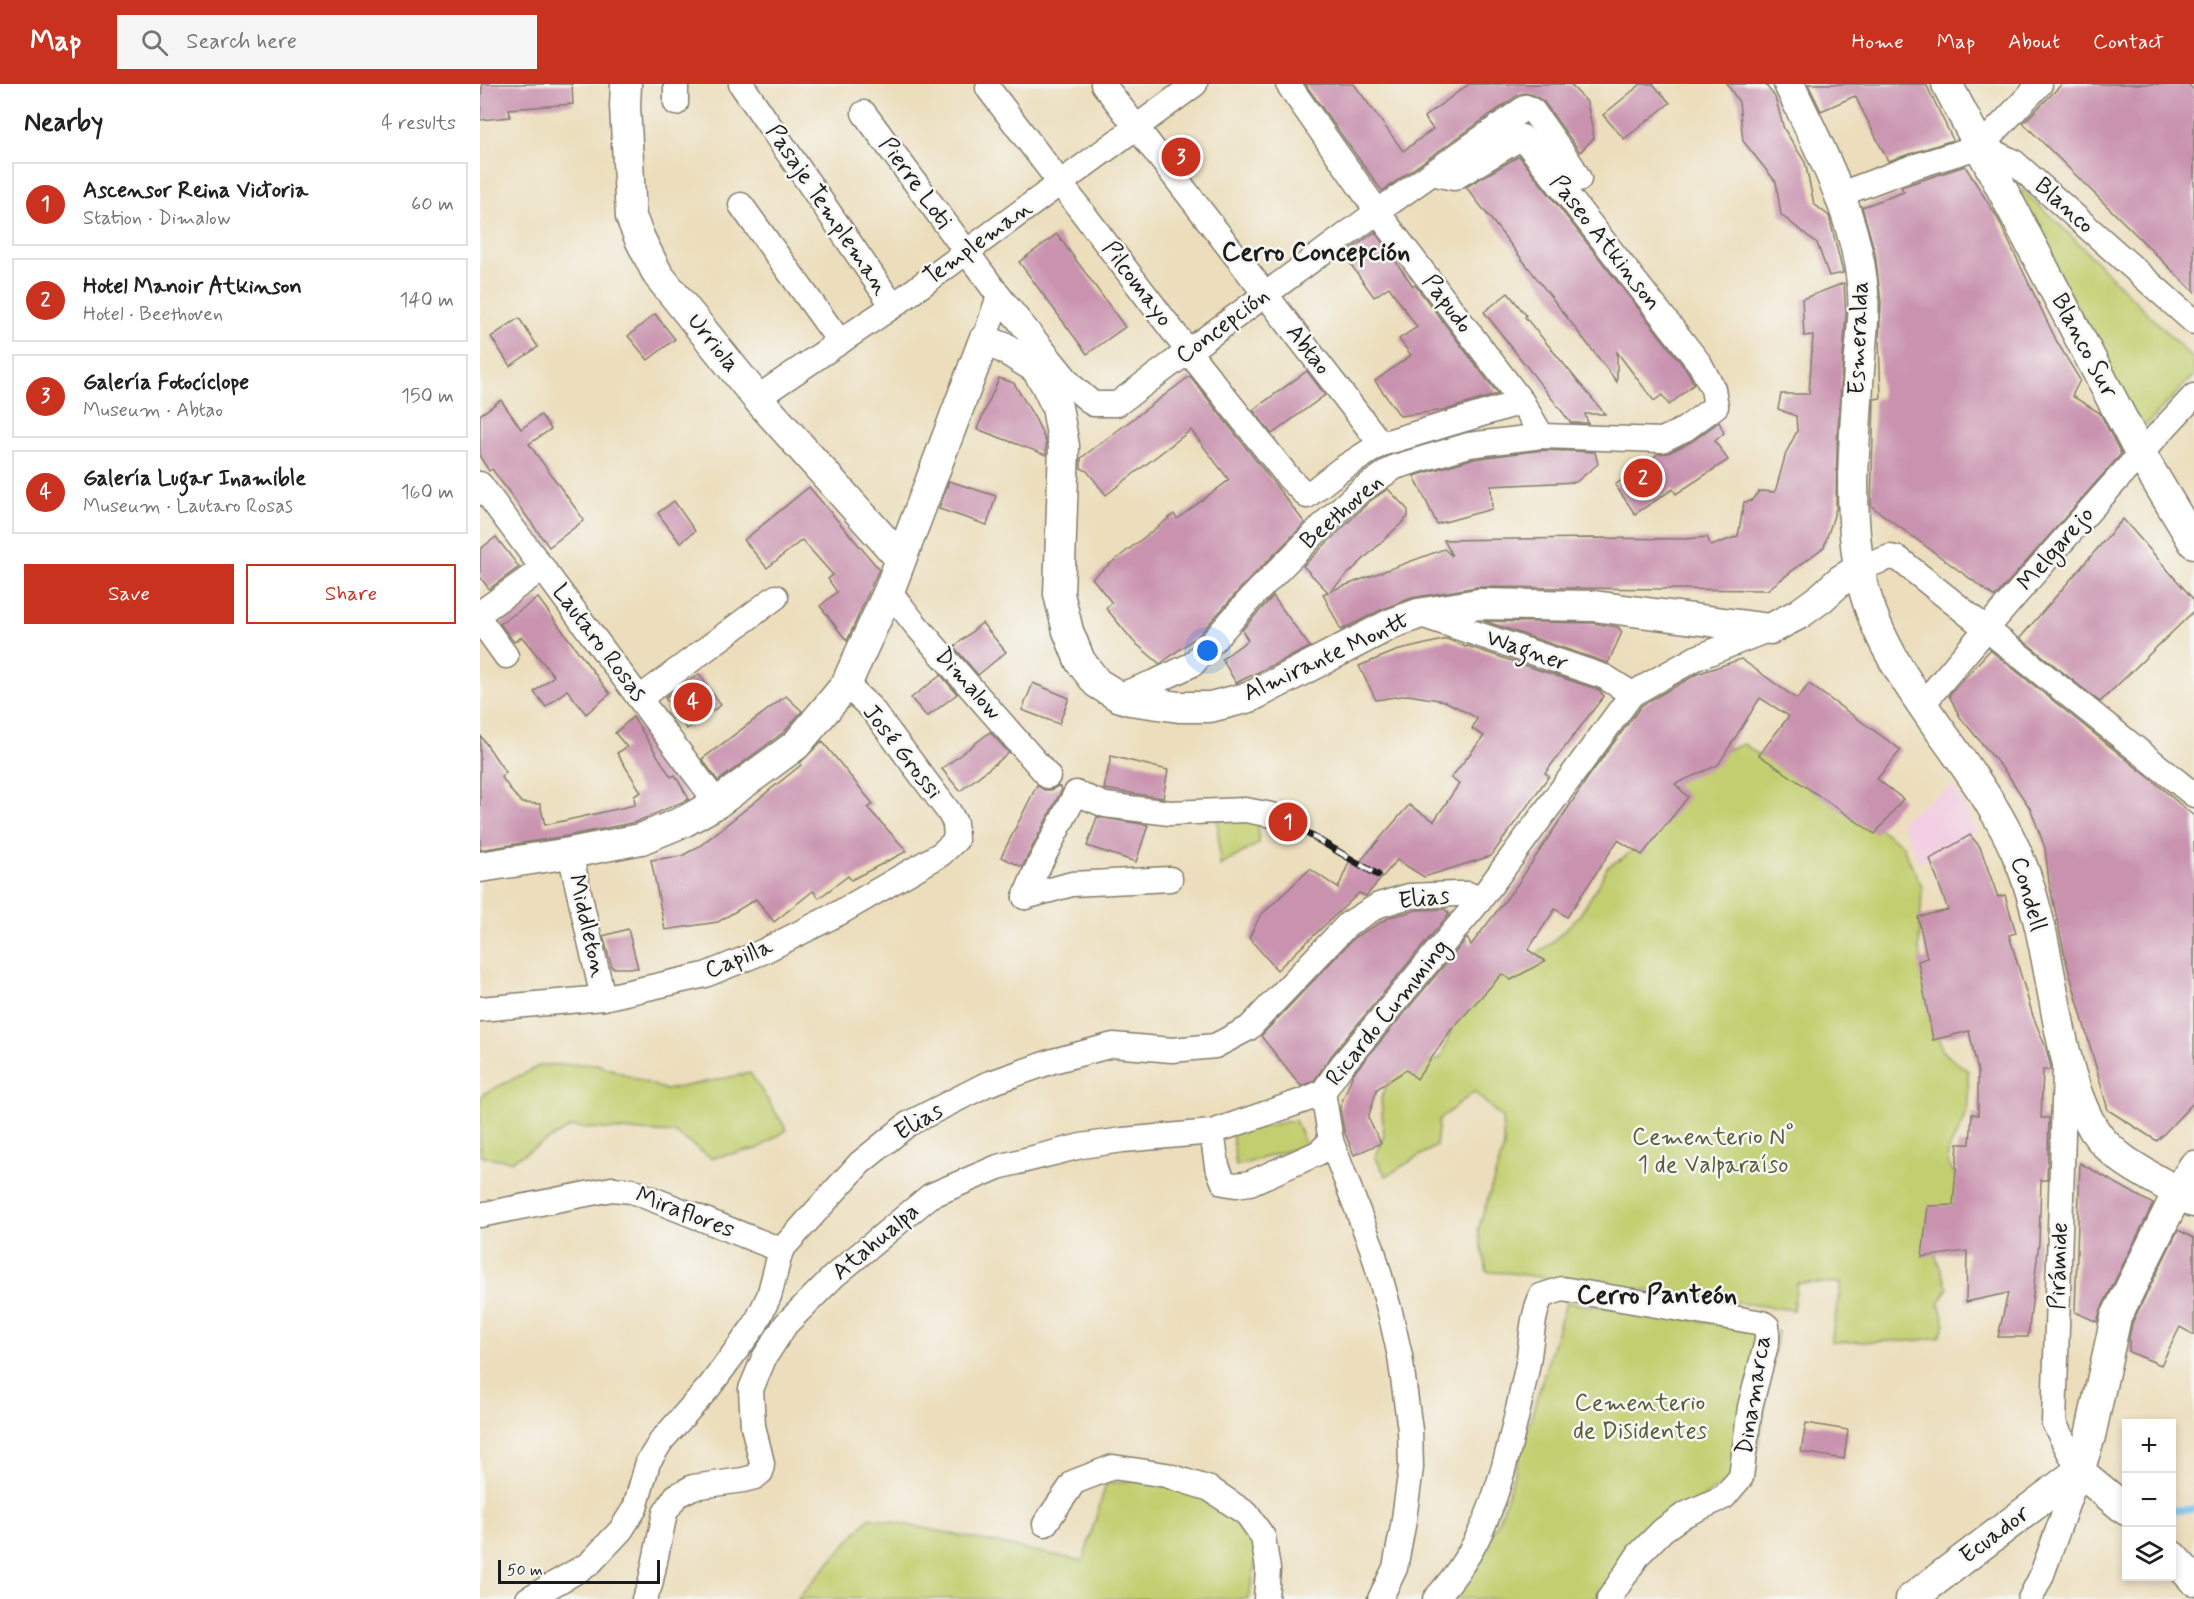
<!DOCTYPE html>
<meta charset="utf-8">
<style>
body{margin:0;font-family:Mynerve,sans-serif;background:#f6f6f6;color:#202124}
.controls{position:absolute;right:18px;bottom:18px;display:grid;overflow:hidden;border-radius:0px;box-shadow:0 3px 9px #0003}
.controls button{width:54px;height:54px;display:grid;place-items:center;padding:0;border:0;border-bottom:2px solid #e0e0e0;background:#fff;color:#202124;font:30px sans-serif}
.scale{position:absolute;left:18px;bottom:15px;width:162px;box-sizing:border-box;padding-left:6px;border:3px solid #1c1c1c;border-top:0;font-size:16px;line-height:21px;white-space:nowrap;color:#1c1c1c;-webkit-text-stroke:4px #f6f6f2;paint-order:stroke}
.you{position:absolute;left:728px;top:567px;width:21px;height:21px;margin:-15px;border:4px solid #fff;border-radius:50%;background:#1a73e8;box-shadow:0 0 0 9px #1a73e833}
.badge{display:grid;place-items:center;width:39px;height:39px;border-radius:50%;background:#c8321e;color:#fff;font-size:20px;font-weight:700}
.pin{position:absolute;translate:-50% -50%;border:3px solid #fff;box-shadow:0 2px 6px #0006}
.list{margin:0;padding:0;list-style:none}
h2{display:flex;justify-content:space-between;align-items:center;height:78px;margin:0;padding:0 24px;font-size:26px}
h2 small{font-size:20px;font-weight:400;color:#757577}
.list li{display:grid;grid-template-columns:39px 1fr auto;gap:18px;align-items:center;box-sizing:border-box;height:84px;margin:0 12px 12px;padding:0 12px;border:2px solid #e0e0e0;border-radius:0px}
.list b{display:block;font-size:22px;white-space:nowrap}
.list p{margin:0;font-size:20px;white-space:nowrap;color:#757577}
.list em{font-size:20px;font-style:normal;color:#757577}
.actions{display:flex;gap:12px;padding:18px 24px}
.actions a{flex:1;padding:14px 0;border:2px solid #c8321e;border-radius:0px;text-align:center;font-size:21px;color:#c8321e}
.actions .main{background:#c8321e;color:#fff}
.icon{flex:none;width:33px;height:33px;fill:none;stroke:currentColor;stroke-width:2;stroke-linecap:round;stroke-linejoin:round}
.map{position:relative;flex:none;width:1714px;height:1515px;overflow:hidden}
header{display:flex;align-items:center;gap:36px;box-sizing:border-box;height:84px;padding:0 30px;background:#c8321e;color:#fff}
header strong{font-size:28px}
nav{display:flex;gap:33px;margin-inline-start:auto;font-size:21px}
.search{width:420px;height:54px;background:#f6f6f6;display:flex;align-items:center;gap:15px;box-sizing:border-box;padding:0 21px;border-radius:0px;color:#757577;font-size:22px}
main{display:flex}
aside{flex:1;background:#fff}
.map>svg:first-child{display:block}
</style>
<header>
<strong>Map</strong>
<div class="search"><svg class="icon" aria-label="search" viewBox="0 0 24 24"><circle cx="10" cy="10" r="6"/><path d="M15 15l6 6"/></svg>Search here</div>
<nav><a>Home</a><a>Map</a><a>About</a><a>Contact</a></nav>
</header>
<main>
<aside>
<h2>Nearby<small>4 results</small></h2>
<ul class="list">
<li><span class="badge">1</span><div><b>Ascensor Reina Victoria</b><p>Station · Dimalow</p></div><em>60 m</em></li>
<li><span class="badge">2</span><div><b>Hotel Manoir Atkinson</b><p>Hotel · Beethoven</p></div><em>140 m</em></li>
<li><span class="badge">3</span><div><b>Galería Fotocíclope</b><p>Museum · Abtao</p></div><em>150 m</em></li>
<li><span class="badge">4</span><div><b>Galería Lugar Inamible</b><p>Museum · Lautaro Rosas</p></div><em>160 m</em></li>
</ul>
<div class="actions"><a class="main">Save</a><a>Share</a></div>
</aside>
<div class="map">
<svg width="1714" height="1515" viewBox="0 0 1714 1515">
<rect width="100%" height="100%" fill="#f6f6f2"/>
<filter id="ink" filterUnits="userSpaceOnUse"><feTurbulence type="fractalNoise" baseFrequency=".0167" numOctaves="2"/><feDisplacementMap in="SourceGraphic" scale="12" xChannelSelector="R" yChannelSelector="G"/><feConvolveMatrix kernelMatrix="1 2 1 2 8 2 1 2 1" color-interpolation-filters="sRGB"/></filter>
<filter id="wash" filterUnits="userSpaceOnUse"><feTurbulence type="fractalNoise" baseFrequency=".008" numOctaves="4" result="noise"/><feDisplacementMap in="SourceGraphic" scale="24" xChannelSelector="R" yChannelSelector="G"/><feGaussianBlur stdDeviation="1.35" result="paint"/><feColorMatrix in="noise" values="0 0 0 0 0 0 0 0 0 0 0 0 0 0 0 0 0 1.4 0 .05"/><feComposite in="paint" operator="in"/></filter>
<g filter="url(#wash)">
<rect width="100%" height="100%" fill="#ecdebc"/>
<!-- built -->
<path fill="#f2cfe2" d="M1473 701 1497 747 1440 779 1420 736Z"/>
<!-- green -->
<g fill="#c2cf70" stroke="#6f7646" stroke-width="1.5">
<path d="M1542 106 1580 141 1714 276V291L1661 346 1537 110Z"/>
<path d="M1264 660 1279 671 1302 680 1386 735 1422 761 1442 803 1439 864 1462 967 1488 987C1488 1001 1490 1020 1485 1034 1474 1063 1453 1070 1483 1099 1481 1121 1454 1131 1452 1155 1451 1166 1464 1192 1468 1204L1459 1219 1465 1240 1459 1253 1435 1257 1351 1258 1361 1199H1317L1313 1226 1029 1189 1007 1188 998 1146 1024 1063 1022 1034 994 1008 959 1036 956 1062 906 1092 895 1073 904 1053 901 1014 913 988 960 975 975 936 1008 889 1037 882 1068 862 1099 832 1119 800 1127 783 1143 774 1168 754 1192 692 1242 667Z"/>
<path d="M737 731 778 736 779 759 740 782Z"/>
<path d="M117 980 186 1006 270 989 307 1046 277 1065 231 1074 195 1049 91 1043 31 1077 0 1072V1013L3 1010 61 981Z"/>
<path d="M815 1036 826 1061 756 1082 752 1049Z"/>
<path d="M1086 1218 1298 1248 1271 1404 1240 1401 1192 1437 1137 1515H956L1012 1449 1023 1426Z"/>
<path d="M655 1396 718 1407 761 1429 779 1467 768 1515H317L390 1433 603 1477 626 1400Z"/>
</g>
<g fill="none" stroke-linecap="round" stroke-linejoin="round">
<!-- stream -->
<path stroke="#72c1ed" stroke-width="7" d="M1692 1426 1714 1425"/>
</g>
<g id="blocks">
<!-- building -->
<g fill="#c993af">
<path d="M2 0H92L93 20 29 25 30 33 0 36Z"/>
<path d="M825 0H874L923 67 953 45 944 33 989 0H1090L1107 18 1114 54 1100 68 1064 18 1053 11 1045 9 1038 11 902 107Z"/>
<path d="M1161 0H1173L1190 19 1144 55 1123 31Z"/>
<path d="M1247 0H1285L1295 13 1304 45 1325 78 1334 120 1349 132 1363 189 1349 192 1337 159 1301 131 1296 98 1263 57 1259 18Z"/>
<path d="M1328 0H1446L1473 56 1408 77 1375 12 1341 27Z"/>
<path d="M1582 0H1708L1714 6V208L1543 39Z"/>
<path d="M1039 72 1208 288 1214 300 1189 321 1182 311 1174 317 1137 268V298L986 103Z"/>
<path d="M1485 82 1517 133 1577 258 1600 296 1592 312 1620 329 1641 370 1515 513 1391 422 1394 315 1401 314 1399 255 1401 219 1395 169 1382 123 1424 108 1421 103Z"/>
<path d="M895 148 933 202 935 201 1018 310 965 326 920 332 895 297 931 271 919 255 937 243 909 203 894 213 864 171Z"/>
<path d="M577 150 645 243 607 270 539 178Z"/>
<path d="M1364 199 1366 230 1357 359 1356 425 1344 463 1287 506 996 503 932 514 903 525 861 546 843 510 848 508 823 482 890 417 908 405 928 426V433L850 507 964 465 972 472 964 456 1110 454 1205 455 1227 453 1231 462 1258 452 1264 418 1271 417 1279 407 1295 408 1306 369 1317 347 1316 332 1298 325 1301 310H1329L1333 251 1324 252 1322 215Z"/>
<path d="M1028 209 1046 231 1045 233 1125 330H1105L1108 339H1091L1004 228Z"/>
<path d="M175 230 195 255 168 276 148 252Z"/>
<path d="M39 234 58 263 30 282 11 253Z"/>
<path d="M827 287 845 311 792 350 773 326Z"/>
<path d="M710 292 825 439 760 505 719 551 680 580 653 557 626 524 632 519 612 494 694 430 697 435 749 396 711 346 626 411 607 387 601 384V374Z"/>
<path d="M519 294 534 299 556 336 566 358V371L497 345Z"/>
<path d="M21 316 41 345 61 331 71 345 49 360 104 436 69 463 12 385 9 387 0 373V331Z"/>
<path d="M1239 338 1244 349 1235 357 1248 376 1196 410 1193 405 1155 430 1135 401 1178 370 1188 369 1211 358Z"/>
<path d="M1063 366 1115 368 1118 380 1096 398 1011 402 1012 425 957 440 934 392 992 375Z"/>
<path d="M469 397 516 412 507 441 459 425Z"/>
<path d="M329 403 399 485 367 557 340 522 357 508 348 495 353 491 322 456 287 484 264 456Z"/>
<path d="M194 417 215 447 200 459 178 429Z"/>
<path d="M1643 435 1714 516V527L1620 618 1540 554Z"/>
<path d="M16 453 39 483 9 505 0 493V465Z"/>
<path d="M793 512 830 563 756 599 742 575 768 556 762 546Z"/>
<path d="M58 514 130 610 106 630 87 606 66 623 54 608 74 592 42 553 34 558 20 540Z"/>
<path d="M1004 537 1113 539 1138 543 1142 548 1128 579Z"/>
<path d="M502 539 526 568 498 591 474 563Z"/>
<path d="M967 555 986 563 987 562 1119 606 1124 612 1065 689 1069 692 1011 772 944 793 917 776 886 812 879 809 797 886 769 854 780 832 830 785 858 804 870 776 877 781 929 721 954 737 979 700 971 694 1004 652 992 645 997 634 965 617 928 611 896 616 879 582 916 567Z"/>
<path d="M1510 566 1672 696 1714 732V1018L1677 1057 1628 1026 1585 873 1569 798 1565 764 1551 726 1528 691 1480 633 1469 611Z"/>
<path d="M1261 575 1317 615 1329 600 1421 666 1397 695 1423 715 1395 750 1279 671 1309 632 1280 614 1238 681 1195 700 1208 713 1162 771 1138 756 1087 833 1075 825 1048 866 1065 877 1031 896 1022 890 971 946 937 995 926 986 897 1005 888 1034 901 1059 874 1071 864 1047 860 1023 873 990 987 854 991 861 1037 801 1109 692 1162 621 1217 590Z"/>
<path d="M219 590 241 621 207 645 185 614Z"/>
<path d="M461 591 477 610 447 633 431 614Z"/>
<path d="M553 599 589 614 579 640 542 626Z"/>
<path d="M306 612 322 627 304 648 238 697 222 675Z"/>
<path d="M153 633 191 693 195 691 209 715 156 738 87 752 0 766V651L26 689 21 692 32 708 42 719 60 720 65 741 155 721 154 712 161 708 137 669 147 663 135 649Z"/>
<path d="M510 648 529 669 480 707 462 685Z"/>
<path d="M342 657 393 720 388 724 427 767 371 796 368 792 339 814 333 807 294 838 276 815 238 838 185 846 171 776 202 772 221 761 321 681 320 679Z"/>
<path d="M631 672 688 686 683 714 624 705Z"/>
<path d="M557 701 564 706H571L578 702 582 705 542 783 521 773Z"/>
<path d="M617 733 668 741 656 778 607 762Z"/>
<path d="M1490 751 1500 763 1518 813 1525 811 1536 849 1529 851 1553 932 1566 964 1571 983V986H1563L1561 1034H1569L1567 1096H1561L1559 1158 1548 1253H1518L1528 1209 1486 1218 1487 1167 1442 1173 1448 1122 1473 1121 1478 1060H1490L1492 1030 1498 1031V988L1489 947 1453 956 1438 877 1447 874 1438 833 1468 826 1450 775Z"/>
<path d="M965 825 969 830 851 972 834 997 821 1002 781 952 875 853 910 833 937 826Z"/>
<path d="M148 845 158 884H132L123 852Z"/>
<path d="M1600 1079 1673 1120 1621 1225 1617 1238 1595 1228Z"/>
<path d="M1698 1146 1714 1154V1251L1700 1243 1681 1281 1649 1268V1253L1652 1239Z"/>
<path d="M1326 1339 1368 1346 1364 1375 1321 1368Z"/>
</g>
</g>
</g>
<g filter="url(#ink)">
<use href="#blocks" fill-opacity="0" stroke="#847d6c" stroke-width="1.5"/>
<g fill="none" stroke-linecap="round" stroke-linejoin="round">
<!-- minor casing -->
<g stroke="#847d6c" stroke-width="27">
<g id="minor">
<path d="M196 0V19"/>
<path d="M261 0 413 222"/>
<path d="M623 0 901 360"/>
<path d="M808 0 902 134 1042 318 1062 352"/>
<path d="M508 4 708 267 809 394 827 412 860 386 901 360 1042 318"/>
<path d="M384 29 519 212 592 302 613 320H637L897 128 1046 23 1053 27 1092 82 1099 95"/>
<path d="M1501 62 1534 78 1714 238"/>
<path d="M1361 110 1433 83 1501 62 1560 0"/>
<path d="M261 121 360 258"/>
<path d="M504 256 519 212"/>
<path d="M277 314 413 222 715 0"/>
<path d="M0 400 237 719"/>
<path d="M1379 485 1410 473 1419 475 1714 711"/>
<path d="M409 507 435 540 568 692"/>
<path d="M0 529 63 484"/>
<path d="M938 530 1125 593 1152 610"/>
<path d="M0 536 26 572"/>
<path d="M638 612 677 597 713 580 770 515 850 434 881 406 915 383 989 361 1062 352 1182 356 1205 345 1236 322 1233 305 1220 280 1042 53 974 94 952 89"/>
<path d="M160 614 296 513"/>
<path d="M1442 621C1530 516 1620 412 1714 312"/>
<path d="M90 769 123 914"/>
<path d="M545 813 555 789 596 709 625 721 690 729 765 726 792 731"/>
<path d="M545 813 592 800 690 795"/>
<path d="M0 925 123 914 225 891 282 868 359 829 461 770 476 756 475 739 469 728 391 624 366 601"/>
<path d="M732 1048 737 1082 744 1099 756 1101 770 1099 838 1069 851 1057"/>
<path d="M0 1131 132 1105 152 1107 301 1166"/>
<path d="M565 1440 594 1398 633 1383 686 1391 730 1405 767 1430 783 1453 788 1485 786 1515"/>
<path d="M48 1515 109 1480 141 1446 155 1424 168 1378 182 1356 230 1302 275 1241 289 1212 301 1166 380 1079 428 1040 505 1001 573 977 633 961 692 966 735 962 769 944 868 840 899 821 929 812 977 810H988L1000 816"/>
<path d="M164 1515 170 1501 185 1429 196 1412 213 1403 263 1396 275 1393 281 1388 282 1379 273 1342 271 1305 284 1274 306 1240 354 1192 450 1112 518 1083 601 1062 643 1056 732 1048 825 1016 843 1008"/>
<path d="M900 1515 915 1484 923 1442 931 1384 930 1346 920 1272 910 1228 892 1164 851 1057 843 1008 862 981 1000 816 1152 610 1216 574 1290 545"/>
<path d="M955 1515C965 1504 975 1492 983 1479 1018 1428 1034 1344 1047 1284 1052 1259 1051 1236 1061 1212L1082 1205 1283 1239 1287 1242V1257L1270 1323 1261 1393 1244 1413 1204 1431 1183 1446 1159 1470 1129 1515"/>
<path d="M1550 1515 1561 1493 1599 1387 1574 1339 1585 985"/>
</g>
</g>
<!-- major casing -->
<g stroke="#847d6c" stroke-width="33">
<g id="major">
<path d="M146 0 145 22 151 133 160 155 178 191 277 314 420 474"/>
<path d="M1309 0C1339 64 1374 127 1382 198 1386 226 1381 256 1379 285 1375 352 1368 417 1379 483 1399 599 1501 675 1542 782 1562 834 1569 892 1580 946 1587 979 1596 1016 1614 1046 1636 1080 1681 1096 1714 1118"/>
<path d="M1467 0 1660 369 1714 459"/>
<path d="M0 783 90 769 161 755 205 737 237 719 316 661 366 601 373 585 409 507 504 256 524 264 556 284 566 300 577 323 584 362 579 510 588 547 600 577 617 599 638 612 650 616 699 623H730L770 613 911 540 938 530 999 520 1114 522 1290 545 1319 530 1341 514 1361 496 1379 485"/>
<path d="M1599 1387 1610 1352 1636 1233 1698 1108 1714 1082"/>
<path d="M1599 1387 1646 1426"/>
<path d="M1692 1472 1714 1496"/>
<path d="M1431 1515 1599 1387"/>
</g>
</g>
<!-- minor -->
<use href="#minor" stroke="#fff" stroke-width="24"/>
<!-- major -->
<use href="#major" stroke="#fff" stroke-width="30"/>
<!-- rail casing -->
<g stroke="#1c1c1c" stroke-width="7">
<path id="rail" d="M808 738 898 791"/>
</g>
<!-- rail -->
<use href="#rail" stroke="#f6f6f2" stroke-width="4.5" stroke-dasharray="14" stroke-linecap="butt"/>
</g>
</g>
<g text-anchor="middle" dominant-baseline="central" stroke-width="5" stroke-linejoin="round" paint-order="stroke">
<!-- street labels -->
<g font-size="24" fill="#1c1c1c" stroke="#f6f6f2">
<text transform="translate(435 99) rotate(54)">Pierre Loti</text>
<text transform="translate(1584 122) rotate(42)">Blanco</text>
<text transform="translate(347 126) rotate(56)">Pasaje Templeman</text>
<text transform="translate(498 159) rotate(-36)">Templeman</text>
<text transform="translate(1125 159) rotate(52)">Paseo Atkinson</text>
<text transform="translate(657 200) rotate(53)">Pilcomayo</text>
<text transform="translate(967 220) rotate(53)">Papudo</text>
<text transform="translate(743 242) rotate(-37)">Concepción</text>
<text transform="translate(1379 254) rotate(-88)">Esmeralda</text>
<text transform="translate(233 259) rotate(51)">Urriola</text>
<text transform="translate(1604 262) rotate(62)">Blanco Sur</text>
<text transform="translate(828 266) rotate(52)">Abtao</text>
<text transform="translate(862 428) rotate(-41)">Beethoven</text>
<text transform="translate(1576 465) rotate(-49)">Melgarejo</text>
<text transform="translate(119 559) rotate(53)">Lautaro Rosas</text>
<text transform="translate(1047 567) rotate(19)">Wagner</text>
<text transform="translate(847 573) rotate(-25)">Almirante Montt</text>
<text transform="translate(488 600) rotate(48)">Dimalow</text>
<text transform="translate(422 668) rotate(52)">José Grossi</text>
<text transform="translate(1548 810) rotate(74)">Condell</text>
<text transform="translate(944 815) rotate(-7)">Elias</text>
<text transform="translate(107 842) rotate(77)">Middleton</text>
<text transform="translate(259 875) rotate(-22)">Capilla</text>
<text transform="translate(908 929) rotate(-51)">Ricardo Cumming</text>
<text transform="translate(439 1038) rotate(-31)">Elias</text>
<text transform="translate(205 1129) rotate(21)">Miraflores</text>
<text transform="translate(396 1158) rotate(-40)">Atahualpa</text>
<text transform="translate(1579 1182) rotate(-88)">Pirámide</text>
<text transform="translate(1274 1311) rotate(-81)">Dinamarca</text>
<text transform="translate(1515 1451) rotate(-37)">Ecuador</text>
</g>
<!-- park labels -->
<g font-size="24" fill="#565b39" stroke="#f6f6f2">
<text x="1233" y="1053">Cementerio N°<tspan x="1233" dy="28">1 de Valparaíso</tspan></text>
<text x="1160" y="1319">Cementerio<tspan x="1160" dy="28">de Disidentes</tspan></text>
</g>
<!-- neighbourhood labels -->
<g font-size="26" font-weight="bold" fill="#1c1c1c" stroke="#f6f6f2">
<text x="836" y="169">Cerro Concepción</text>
<text x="1177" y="1212">Cerro Panteón</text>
</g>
</g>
</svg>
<div class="controls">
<button>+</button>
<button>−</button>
<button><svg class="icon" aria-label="layers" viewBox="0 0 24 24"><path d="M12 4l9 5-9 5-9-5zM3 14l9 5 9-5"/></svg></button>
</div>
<div class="scale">50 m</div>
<div class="you"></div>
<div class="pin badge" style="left:808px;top:738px">1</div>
<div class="pin badge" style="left:1163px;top:394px">2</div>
<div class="pin badge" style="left:701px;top:73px">3</div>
<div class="pin badge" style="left:213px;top:618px">4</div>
</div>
</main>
